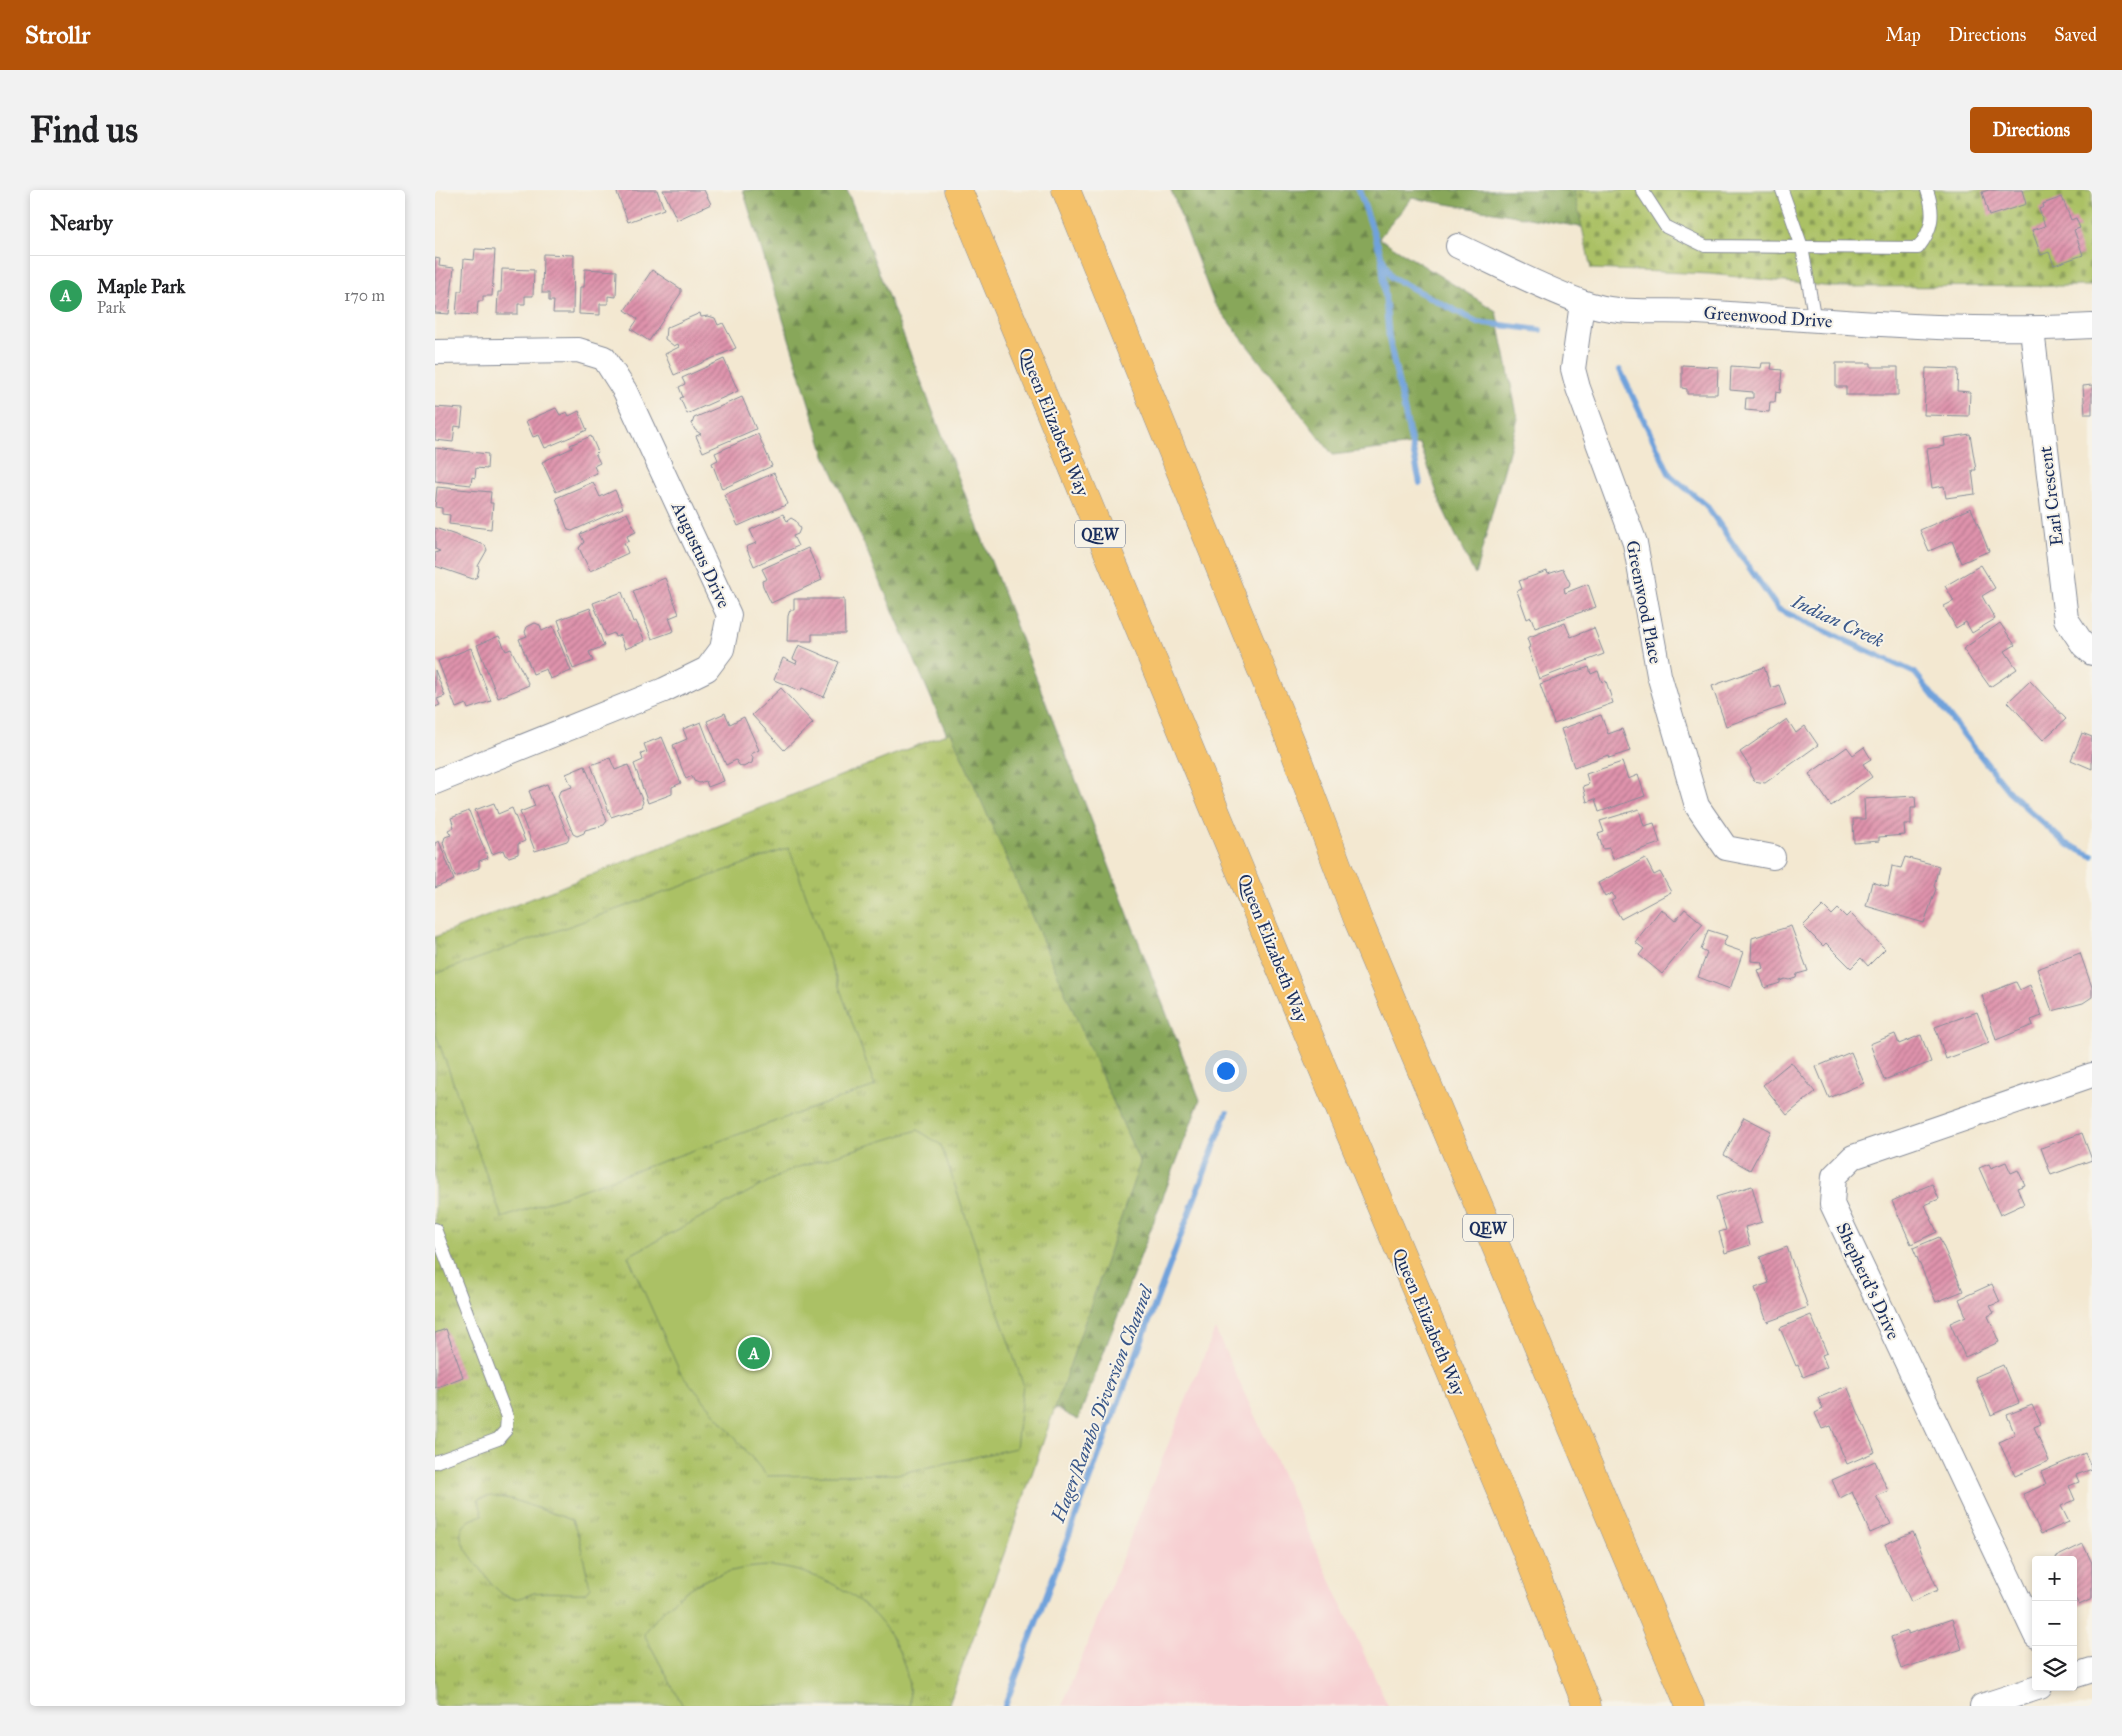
<!DOCTYPE html>
<meta charset="utf-8">
<style>
body{margin:0;font-family:"IM FELL Great Primer",serif;background:#f2f2f2;color:#202124}
.controls{position:absolute;right:15px;bottom:15px;display:grid;overflow:hidden;border-radius:5px;box-shadow:0 2px 8px #0003}
.controls button{width:45px;height:45px;display:grid;place-items:center;padding:0;border:0;border-bottom:1px solid #e0e0e0;background:#fff;color:#202124;font:25px sans-serif}
.you{position:absolute;left:790px;top:880px;width:18px;height:18px;margin:-12px;border:4px solid #fff;border-radius:50%;background:#1a73e8;box-shadow:0 0 0 8px #1a73e833}
.badge{display:grid;place-items:center;width:32px;height:32px;border-radius:50%;background:#b45309;color:#fff;font-size:16px;font-weight:700}
.pin{position:absolute;translate:-50% -50%;border:2px solid #fff;box-shadow:0 1px 5px #0006}
.list{margin:0;padding:0;list-style:none}
h2{display:flex;justify-content:space-between;align-items:center;height:65px;margin:0;padding:0 20px;font-size:21px}
h2 small{font-size:16px;font-weight:400;color:#757577}
.list li{display:grid;grid-template-columns:32px 1fr auto;gap:15px;align-items:center;box-sizing:border-box;height:80px;padding:0 20px;border-top:1px solid #e0e0e0}
.list b{display:block;font-size:19px;white-space:nowrap}
.list p{margin:0;font-size:16px;white-space:nowrap;color:#757577}
.list em{font-size:16px;font-style:normal;color:#757577}
.icon{flex:none;width:28px;height:28px;fill:none;stroke:currentColor;stroke-width:2;stroke-linecap:round;stroke-linejoin:round}
.map{position:relative;flex:none;width:1657px;height:1516px;overflow:hidden;border-radius:5px}
header{display:flex;align-items:center;gap:30px;box-sizing:border-box;height:70px;padding:0 25px;background:#b45309;color:#fff}
header strong{font-size:24px}
nav{display:flex;gap:28px;margin-inline-start:auto;font-size:18px}
.intro{display:flex;align-items:center;justify-content:space-between;box-sizing:border-box;height:120px;padding:0 30px}
h1{margin:0;font-size:35px}
.button{padding:12px 22px;border-radius:5px;background:#b45309;color:#fff;font-size:18px;font-weight:700}
main{display:flex;gap:30px;padding:0 30px}
aside{flex:1;background:#fff;border-radius:5px;box-shadow:0 2px 8px #0003}
.map>svg:first-child{display:block}
</style>
<header>
<strong>Strollr</strong>
<nav><a>Map</a><a>Directions</a><a>Saved</a></nav>
</header>
<div class="intro"><h1>Find us</h1><a class="button">Directions</a></div>
<main>
<aside>
<h2>Nearby<small></small></h2>
<ul class="list">
<li><span class="badge" style="background:#2e9e5b">A</span><div><b>Maple Park</b><p>Park</p></div><em>170 m</em></li>
</ul>
</aside>
<div class="map">
<svg width="1657" height="1516" viewBox="0 0 1657 1516">
<defs>
<pattern id="forest-firs" width="22" height="20" patternUnits="userSpaceOnUse" patternTransform="scale(1.25)"><rect width="22" height="20" fill="#88a75a"/><path d="M5 1l3.5 6h-7zM16 11l3.5 6h-7z" fill="#6e884e"/></pattern>
<pattern id="cemetery-stones" width="16" height="16" patternUnits="userSpaceOnUse" patternTransform="scale(1.25)"><rect width="16" height="16" fill="#abc165"/><path d="M2 7V4a2 2 0 0 1 4 0v3zM10 15v-3a2 2 0 0 1 4 0v3z" fill="#8a9d56"/></pattern>
<pattern id="park-tufts" width="24" height="20" patternUnits="userSpaceOnUse" patternTransform="scale(1.25)"><rect width="24" height="20" fill="#abc165"/><path d="M3 7l-1-3M5 7V3M7 7l1-3M15 17l-1-3M17 17v-4M19 17l1-3" fill="none" stroke="#8a9d56"/></pattern>
<pattern id="building-hatch" width="6" height="6" patternUnits="userSpaceOnUse" patternTransform="scale(1.25)"><rect width="6" height="6" fill="#df93ac"/><path d="M-1 1l2-2M0 6l6-6M5 7l2-2" fill="none" stroke="#b4788f"/></pattern>
</defs>
<rect width="100%" height="100%" fill="#f7f3e8"/>
<filter id="ink" filterUnits="userSpaceOnUse"><feTurbulence type="fractalNoise" baseFrequency=".02" numOctaves="2"/><feDisplacementMap in="SourceGraphic" scale="10" xChannelSelector="R" yChannelSelector="G"/><feConvolveMatrix kernelMatrix="1 2 1 2 8 2 1 2 1" color-interpolation-filters="sRGB"/></filter>
<filter id="wash" filterUnits="userSpaceOnUse"><feTurbulence type="fractalNoise" baseFrequency=".0096" numOctaves="4" result="noise"/><feDisplacementMap in="SourceGraphic" scale="20" xChannelSelector="R" yChannelSelector="G"/><feGaussianBlur stdDeviation="1.12" result="paint"/><feColorMatrix in="noise" values="0 0 0 0 0 0 0 0 0 0 0 0 0 0 0 0 0 1.4 0 .05"/><feComposite in="paint" operator="in"/></filter>
<g filter="url(#wash)">
<rect width="100%" height="100%" fill="#f3e8d1"/>
<!-- built -->
<path fill="#f7cfd2" d="M780 1139 953 1516H627Z"/>
<!-- forest -->
<g fill="url(#forest-firs)" stroke="#526b5c">
<path d="M308 0H412L765 910 643 1230 616 1216 696 966 390 265Z"/>
<path d="M736 0H1214L1163 40 977 8 944 48 1061 121 1083 229 1040 385 1007 317 985 254 898 265 779 113Z"/>
</g>
<!-- cemetery -->
<path fill="url(#cemetery-stones)" stroke="#637862" d="M1139 0H1657V96L1398 97 1275 84 1156 79Z"/>
<!-- park -->
<path fill="url(#park-tufts)" stroke="#637862" d="M516 542 705 973 573 1353 513 1516H0V747Z"/>
<!-- pitch -->
<g fill="#abc165" stroke="#637862">
<path d="M354 658 440 896 67 1028 0 842V784Z"/>
<path d="M483 940 506 955 588 1194 581 1258 462 1284 332 1286 245 1182 193 1066 357 979Z"/>
<path d="M56 1306 76 1309 137 1330 144 1348 155 1397 150 1403C133 1404 116 1401 99 1403 92 1405 85 1410 77 1408 63 1405 54 1390 46 1379 29 1358 10 1337 48 1325L43 1309Z"/>
<path d="M335 1376C409 1383 476 1436 475 1516H248L209 1444C242 1399 278 1378 335 1376Z"/>
</g>
<g fill="none" stroke-linecap="round" stroke-linejoin="round">
<!-- stream -->
<g stroke="#70a2db" stroke-width="6">
<path d="M924 0 947 67 956 87 1042 132 1105 140"/>
<path d="M947 71 954 149 985 293"/>
<path d="M1185 180 1235 285 1271 315 1343 419 1480 483 1575 603 1630 653 1657 666"/>
<path d="M570 1516 792 922"/>
</g>
</g>
<g id="blocks">
<!-- building -->
<g fill="url(#building-hatch)">
<path d="M181 0H222L229 19 193 32Z"/>
<path d="M228 0H269L276 14 242 30Z"/>
<path d="M1554 0H1587L1591 14 1554 26 1547 2Z"/>
<path d="M1627 7 1636 30 1641 28 1645 38 1639 40 1648 65 1619 75 1614 62 1606 65 1597 40 1610 36 1604 19 1609 17 1608 14Z"/>
<path d="M40 59 60 60 57 106H48V111H43L42 125 21 124 23 101H27L29 69 39 70Z"/>
<path d="M108 64 139 65 138 123H118L119 111H114V103H107Z"/>
<path d="M0 68 5 69 4 76 19 78 14 124 0 123Z"/>
<path d="M67 79 99 80 98 106H90V114H83V124H62L63 102H66Z"/>
<path d="M150 79 182 81 181 107 173 106V114H165V125L144 124 145 97H149Z"/>
<path d="M217 80 246 99V103L214 151 196 139 203 129 190 120Z"/>
<path d="M265 123 266 127 273 126 280 128 283 135 288 133 301 158 239 185 230 164 244 157 243 154 239 156 230 149 231 138Z"/>
<path d="M289 169 303 201 252 224 245 208 248 207 244 197 250 194 247 188Z"/>
<path d="M1327 173H1337L1336 179 1347 180 1345 203 1341 202 1340 212H1335L1334 222 1310 220 1311 208H1318V202L1295 200 1296 176 1326 178Z"/>
<path d="M1401 173H1436V177H1463V205H1411V197H1401Z"/>
<path d="M1247 175 1283 177 1282 204H1252V199L1247 198Z"/>
<path d="M1491 178 1523 179 1522 201 1535 202 1534 226 1489 225Z"/>
<path d="M1657 195V224H1650L1648 196Z"/>
<path d="M307 207 321 239 268 262 261 246 266 244 260 240 257 234 259 228Z"/>
<path d="M0 217 28 219 26 237 20 236 18 252 0 250Z"/>
<path d="M121 218 125 225 132 222 134 226 144 221 152 240 110 258 104 245 98 247 91 231Z"/>
<path d="M323 244 337 276 287 299 277 273 283 270 280 263Z"/>
<path d="M1535 244 1541 280H1537L1540 304 1511 308 1509 296 1497 298 1492 259 1510 256 1509 248Z"/>
<path d="M156 246 163 262 160 263 165 273 159 276 162 283 121 302 107 272 137 258 135 255Z"/>
<path d="M0 258 53 264 52 279 41 278 40 288 37 287 36 295 0 291Z"/>
<path d="M339 283 353 314 303 336 289 305Z"/>
<path d="M158 292 165 307 180 300 188 318 137 341 133 340 121 308Z"/>
<path d="M2 297 56 302 55 313H58L56 339 14 334 15 325 7 324V318L0 317Z"/>
<path d="M1536 318 1554 361 1526 373 1517 351 1494 361 1485 340Z"/>
<path d="M192 323 201 342 192 346 194 351 189 353 193 363 155 381 144 358 149 352 145 344Z"/>
<path d="M348 324 352 331 356 328 361 331 365 339 363 344 358 346 363 356 319 376 311 357 321 353 315 340Z"/>
<path d="M0 338 50 355 52 360 43 376 44 379 42 387 38 389 0 376V363L5 361 0 359Z"/>
<path d="M373 358 387 390 336 413 328 396 327 391 332 389 327 379Z"/>
<path d="M1546 375 1560 398 1547 406 1560 429 1537 443 1531 432 1521 438 1509 416 1519 411 1510 396Z"/>
<path d="M1128 379 1135 393 1134 396 1129 398 1130 403 1153 394 1161 417 1100 438 1096 427 1092 429 1082 401 1087 399 1084 391 1112 381 1113 384Z"/>
<path d="M230 388 244 424 234 428 239 441 217 449 198 401Z"/>
<path d="M187 402 198 432 201 431 210 451 190 459 185 445 180 447 179 443 171 446 158 413Z"/>
<path d="M359 409H409L410 444H377V451H352L353 426 355 420H359Z"/>
<path d="M155 418 169 456 154 462 158 471 138 479 124 440 126 439 123 430Z"/>
<path d="M100 433 105 435 107 441 118 436 136 481 115 489 111 479 98 484 84 449 92 446 90 442 92 437Z"/>
<path d="M1130 433 1136 447 1159 438 1169 464 1104 489 1093 458 1095 457 1092 448Z"/>
<path d="M1565 433 1580 455 1570 461 1582 479 1555 497 1528 459Z"/>
<path d="M64 446 71 461 76 459 94 495 63 508 42 455Z"/>
<path d="M364 455 404 472 389 507 367 498 366 501 339 490 348 468 361 474 362 471 358 469Z"/>
<path d="M36 458 56 511 33 519 31 514 21 518 3 471Z"/>
<path d="M1154 477 1156 484 1163 481 1167 492 1171 491 1178 513 1119 534 1105 494Z"/>
<path d="M1329 477 1336 498 1344 495 1351 515 1291 536 1277 496Z"/>
<path d="M0 480 10 506 2 509 5 515 0 517Z"/>
<path d="M1595 491 1631 529 1608 550 1573 512Z"/>
<path d="M346 498 378 533 349 560 317 525Z"/>
<path d="M290 523 295 534 309 527 324 560 316 564 318 568 317 573 308 577 304 575 301 570 291 575 272 531Z"/>
<path d="M1166 525 1173 544 1187 539 1195 561 1174 568 1173 565 1139 577 1126 539Z"/>
<path d="M1352 529 1361 543 1370 536 1383 555 1330 593 1319 591 1315 584 1316 579 1305 562Z"/>
<path d="M266 532 289 591 273 597 271 591 264 593 259 591 257 586 251 589 238 555 252 549 248 539Z"/>
<path d="M1647 543 1657 547V579L1636 570Z"/>
<path d="M227 547 246 593 237 597V604L213 613 199 574 208 570 206 564 212 562 209 554Z"/>
<path d="M1412 557 1418 565 1429 557 1436 569 1428 574 1437 587 1396 616 1374 584Z"/>
<path d="M175 568 180 580 193 575 208 612 206 617 176 627 156 575Z"/>
<path d="M1187 572 1193 589 1203 585 1210 606 1164 622 1160 609 1152 612 1148 596 1154 594 1151 584Z"/>
<path d="M150 576 172 631 169 635 150 640 149 643 142 646 138 644 123 606 125 601 137 597 131 584Z"/>
<path d="M112 594 134 648 132 651 100 661 85 622 100 616 94 601Z"/>
<path d="M1480 606 1481 618H1476V634H1469L1470 645 1444 647V651L1419 653 1418 629H1430L1429 609Z"/>
<path d="M59 613 63 624 77 618 90 651 83 654V664L74 667 70 665 68 660 57 664 40 620Z"/>
<path d="M1204 619 1209 636 1219 633 1225 653 1178 669 1174 658 1168 659 1163 644 1169 642 1165 631Z"/>
<path d="M34 621 53 668 44 671V678L20 687 8 653 10 647 16 645 13 640 19 637 16 628Z"/>
<path d="M4 651 19 690 0 698V653Z"/>
<path d="M1470 667 1504 676 1499 696 1501 699 1489 733 1431 716 1437 692 1453 697 1457 676 1466 678Z"/>
<path d="M1210 668 1219 685 1225 682 1236 702 1186 729 1176 711 1180 709 1177 703 1170 707 1163 693Z"/>
<path d="M1388 716 1397 725 1403 719 1411 727 1415 723 1450 759 1433 776 1426 768 1416 778 1391 753 1388 756 1368 736Z"/>
<path d="M1226 719 1240 731 1250 719 1268 734 1227 784 1204 765 1209 759 1200 752Z"/>
<path d="M1356 736 1373 781 1362 784 1361 788 1354 790 1350 789 1345 791V793L1330 798 1323 780 1329 778 1327 772 1316 771 1317 748Z"/>
<path d="M1273 740 1292 746 1288 755 1308 762 1295 799 1263 787 1272 763 1266 760Z"/>
<path d="M1645 763 1657 797V807L1648 813 1617 821 1602 779Z"/>
<path d="M1581 792 1585 800 1595 795 1607 826 1596 830 1598 835 1561 850 1547 805Z"/>
<path d="M1542 822 1554 853 1511 869 1500 837Z"/>
<path d="M1460 844 1464 854 1486 845 1496 872 1449 890 1435 854Z"/>
<path d="M1416 862 1429 893 1394 908 1381 877Z"/>
<path d="M1356 872 1380 902 1352 925 1328 895Z"/>
<path d="M1309 927 1336 941 1315 980 1289 965Z"/>
<path d="M1647 943 1657 970 1616 985 1606 958Z"/>
<path d="M1571 972 1576 983 1583 980 1590 995 1582 998 1589 1014 1565 1025 1544 978 1554 974 1556 978Z"/>
<path d="M1497 994 1504 1009 1490 1015 1502 1042 1476 1054 1457 1011Z"/>
<path d="M1317 996 1327 1032 1310 1037 1315 1055 1290 1063 1284 1042 1291 1040 1281 1007Z"/>
<path d="M1504 1047 1528 1101 1501 1112 1478 1058Z"/>
<path d="M1352 1057 1373 1117 1332 1132 1320 1098 1334 1093 1325 1067Z"/>
<path d="M1557 1094 1565 1112 1555 1116 1559 1123 1553 1126 1564 1152 1530 1167 1515 1133 1531 1126 1524 1109Z"/>
<path d="M1376 1125 1392 1163 1387 1165 1392 1177 1368 1187 1363 1175 1361 1176 1345 1138Z"/>
<path d="M11 1139 28 1187 0 1198V1143Z"/>
<path d="M1568 1175 1584 1213 1556 1225 1540 1187Z"/>
<path d="M1412 1196 1440 1262 1412 1274 1396 1236 1387 1239 1380 1223 1388 1219 1383 1208Z"/>
<path d="M1597 1215 1606 1234 1599 1237 1614 1271 1580 1286 1564 1252 1580 1245 1572 1225Z"/>
<path d="M1650 1263 1657 1279 1641 1285 1644 1292 1634 1296 1640 1310 1626 1316 1634 1332 1606 1344 1588 1304 1611 1294 1606 1282Z"/>
<path d="M1440 1271 1453 1301 1441 1306 1456 1334 1435 1343 1417 1302 1405 1308 1397 1290Z"/>
<path d="M1478 1342 1503 1400 1476 1412 1450 1354Z"/>
<path d="M1648 1354 1657 1373V1409L1644 1415 1638 1404V1370H1622L1621 1367Z"/>
<path d="M1517 1429 1527 1459 1466 1479 1456 1447 1473 1441V1444Z"/>
</g>
</g>
</g>
<g filter="url(#ink)">
<use href="#blocks" fill-opacity="0" stroke="#878c98" stroke-width="1"/>
<g fill="none" stroke-linecap="round" stroke-linejoin="round">
<!-- service casing -->
<g stroke="#878c98" stroke-width="14">
<g id="service">
<path d="M1207 0 1231 37 1270 56 1483 58C1498 39 1500 23 1492 0"/>
<path d="M1347 0 1367 57 1380 131"/>
<path d="M0 1039 72 1227 71 1240 63 1249 0 1272"/>
</g>
</g>
<!-- minor casing -->
<g stroke="#878c98" stroke-width="26">
<g id="minor">
<path d="M1023 56C1062 74 1107 98 1147 112 1185 126 1224 119 1263 122 1394 130 1526 144 1657 136"/>
<path d="M1147 113 1138 179 1143 198 1200 353 1224 485 1262 616 1291 658 1338 667"/>
<path d="M1597 140 1631 429 1649 456 1657 463"/>
<path d="M0 162 143 160 169 168 190 201 294 425 287 459 272 479 229 500 0 592"/>
<path d="M1601 1446 1397 1014 1399 986 1418 967 1657 885"/>
<path d="M1638 1486 1657 1480"/>
<path d="M1547 1516 1605 1497"/>
</g>
</g>
<!-- motorway casing -->
<g stroke="#878c98" stroke-width="29">
<g id="motorway">
<path d="M523 0 845 777 1095 1370 1152 1516"/>
<path d="M631 0 858 557 923 730 1255 1516"/>
</g>
</g>
<!-- service -->
<use href="#service" stroke="#fff" stroke-width="12"/>
<!-- minor -->
<use href="#minor" stroke="#fff" stroke-width="24"/>
<!-- motorway -->
<use href="#motorway" stroke="#f4c16a" stroke-width="28"/>
</g>
</g>
<g text-anchor="middle" dominant-baseline="central" stroke-width="4" stroke-linejoin="round" paint-order="stroke">
<!-- shield labels -->
<g fill="#f7f3e8" stroke="#5d6a87" stroke-width="1">
<rect x="640" y="330.5" width="50" height="27" rx="4"/>
<rect x="1028" y="1024.5" width="50" height="27" rx="4"/>
</g>
<g font-size="16" font-weight="bold" fill="#1b2f5e">
<text x="665" y="344">QEW</text>
<text x="1053" y="1038">QEW</text>
</g>
<!-- street labels -->
<g font-size="18" fill="#1b2f5e" stroke="#f7f3e8">
<text transform="translate(1333 127) rotate(4)">Greenwood Drive</text>
<text transform="translate(619 232) rotate(68)">Queen Elizabeth Way</text>
<text transform="translate(1616 306) rotate(-97)">Earl Crescent</text>
<text transform="translate(266 365) rotate(65)">Augustus Drive</text>
<text transform="translate(1209 412) rotate(79)">Greenwood Place</text>
<text transform="translate(838 758) rotate(68)">Queen Elizabeth Way</text>
<text transform="translate(1433 1091) rotate(65)">Shepherd's Drive</text>
<text transform="translate(994 1132) rotate(67)">Queen Elizabeth Way</text>
</g>
<!-- water labels -->
<g font-size="19" font-style="italic" fill="#39578a" stroke="#f7f3e8">
<text transform="translate(1403 431) rotate(25)">Indian Creek</text>
<text transform="translate(667 1214) rotate(-69)">Hager/Rambo Diversion Channel</text>
</g>
</g>
</svg>
<div class="controls">
<button>+</button>
<button>−</button>
<button><svg class="icon" aria-label="layers" viewBox="0 0 24 24"><path d="M12 4l9 5-9 5-9-5zM3 14l9 5 9-5"/></svg></button>
</div>
<div class="you"></div>
<div class="pin badge" style="left:319px;top:1163px;background:#2e9e5b">A</div>
</div>
</main>
